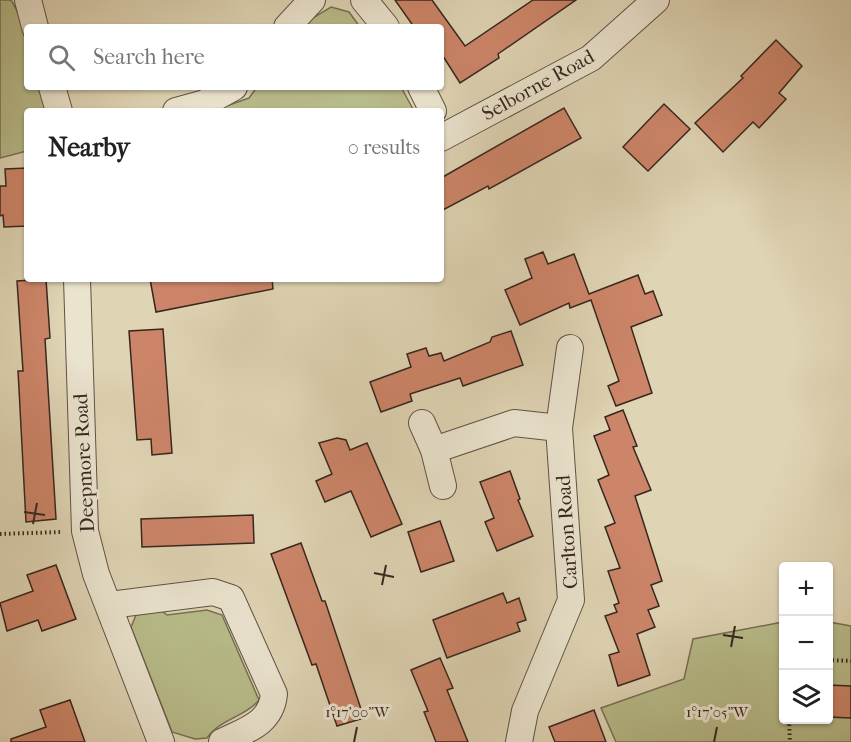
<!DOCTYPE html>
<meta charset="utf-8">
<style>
body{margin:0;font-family:"IM FELL French Canon",serif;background:#f6f6f6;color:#222}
.controls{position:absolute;right:18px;bottom:18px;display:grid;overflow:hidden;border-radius:6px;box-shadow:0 2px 4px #0004}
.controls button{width:54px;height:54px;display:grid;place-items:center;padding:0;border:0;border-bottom:2px solid #e0e0e0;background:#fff;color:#222;font:30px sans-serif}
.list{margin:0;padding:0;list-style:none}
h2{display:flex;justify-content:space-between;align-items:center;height:78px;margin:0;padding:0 24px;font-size:26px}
h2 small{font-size:20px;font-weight:400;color:#767676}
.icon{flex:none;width:33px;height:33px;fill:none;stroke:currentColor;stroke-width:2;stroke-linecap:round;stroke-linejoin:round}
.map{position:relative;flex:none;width:851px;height:742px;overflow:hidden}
.search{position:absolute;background:#fff;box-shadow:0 2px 4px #0004;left:24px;top:24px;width:420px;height:66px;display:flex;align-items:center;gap:15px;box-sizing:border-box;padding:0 21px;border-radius:6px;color:#767676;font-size:22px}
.panel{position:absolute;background:#fff;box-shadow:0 2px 4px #0004;left:24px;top:108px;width:420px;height:174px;border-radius:6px}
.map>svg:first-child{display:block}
</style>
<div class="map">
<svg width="851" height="742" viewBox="0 0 851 742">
<rect width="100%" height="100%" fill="#dfd4b4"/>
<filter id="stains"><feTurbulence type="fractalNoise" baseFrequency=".00333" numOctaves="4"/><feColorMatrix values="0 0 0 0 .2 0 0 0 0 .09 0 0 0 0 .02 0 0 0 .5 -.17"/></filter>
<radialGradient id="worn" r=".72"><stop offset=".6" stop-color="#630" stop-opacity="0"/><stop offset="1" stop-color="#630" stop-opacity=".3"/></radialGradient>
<!-- green -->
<g fill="#b7bb89" stroke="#767054" stroke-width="1.5">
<path d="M0 0H11C28 26 27 57 27 87H41L48 111H27V151L0 158Z"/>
<path d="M331 7 349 12 360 27H302L306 22Z"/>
<path d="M257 87H401L414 111H212L249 98Z"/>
<path d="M149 608 161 610 167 615 207 610 222 615 259 700C245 717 220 719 207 738L195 739 172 732 131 627 136 615Z"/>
<path d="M783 622 784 720H828L829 622 851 626V742H616L601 708 684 679 693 639Z"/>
</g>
<!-- building -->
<g fill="#cd8569" stroke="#36261f" stroke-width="1.5">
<path d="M395 0H432L465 46 533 0H576L498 54 499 58 460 83 441 53V27H414Z"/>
<path d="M776 40 802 66 779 93 786 99 759 128 753 122 723 152 695 123 743 78 741 76Z"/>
<path d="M664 104 690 129 648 171 623 147Z"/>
<path d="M564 108 581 138 489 189 488 186 441 211V178Z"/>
<path d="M27 168V226L4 227 3 215 0 216V186H6L5 169Z"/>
<path d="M543 252 548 264 574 254 589 294 638 275 645 294 653 291 662 315 631 327 652 393 616 406 608 386 619 381 591 300 570 308 569 303 520 325 505 290 532 278 525 259Z"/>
<path d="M46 279 50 338 45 339 56 519 26 522 19 389 18 371H23L17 281Z"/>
<path d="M150 279H272L273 289 156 312Z"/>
<path d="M163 329 172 453 152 455 151 439 137 440 129 331Z"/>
<path d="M511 331 523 365 463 386 460 378 410 394 412 401 381 412 370 382 411 367 407 354 426 348 429 356 441 353 444 361 490 342 492 337Z"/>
<path d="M623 410 637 446 633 447 651 490 635 496 662 581 651 585 659 606 648 610 655 627 637 634 650 675 618 686 609 655 619 652 605 616 617 612 614 605 619 603 608 571 620 568 605 527 615 523 598 480 609 475 594 436 610 430 605 417Z"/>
<path d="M337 438 346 440 350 450 367 443 402 524 371 537 351 491 325 502 316 481 332 474 319 443Z"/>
<path d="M510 471 520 499 518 500 533 536 497 551 485 522 494 518 480 482Z"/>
<path d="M253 515 254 543 142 547 141 519Z"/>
<path d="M440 521 454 561 421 572 408 532Z"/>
<path d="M301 543 322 601H325L364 718 337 726 316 664 312 665 271 554Z"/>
<path d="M56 565 76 619 42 631 38 620 7 631 0 603 33 591 27 575Z"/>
<path d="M503 593 507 603 519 598 526 620 517 623 520 631 447 658 433 620Z"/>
<path d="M440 658 453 688 447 690 468 742H436L424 712 428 711 411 670Z"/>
<path d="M828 685 851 686V718L828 717Z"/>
<path d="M70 700 85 742H11V739L46 727 40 710Z"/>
<path d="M594 710 606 742H555L549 727Z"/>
</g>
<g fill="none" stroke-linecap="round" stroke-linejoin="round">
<!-- minor casing -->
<g stroke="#605244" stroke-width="28">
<g id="minor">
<path d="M28 0 35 27"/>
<path d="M364 0 386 27"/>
<path d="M287 27 312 0"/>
<path d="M52 87 59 111"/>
<path d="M421 87 433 111"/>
<path d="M176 111 205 103 234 87"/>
<path d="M441 138 591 58 656 0"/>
<path d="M77 279 85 531 96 574 161 742"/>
<path d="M422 423 434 450 443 486"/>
<path d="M434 450 514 423 559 428"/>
<path d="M110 605 213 592 231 598 274 694C271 724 246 730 222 742"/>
<path d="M519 742 525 711 571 600 559 428 570 348"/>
</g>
</g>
<!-- path -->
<g stroke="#36261f" stroke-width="4" stroke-dasharray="1.5 3" stroke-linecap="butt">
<path d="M0 534 62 532"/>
<path d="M828 660 851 661"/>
<path d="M789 720 790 742"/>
</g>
<!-- minor -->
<use href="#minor" stroke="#eae3ce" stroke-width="26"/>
</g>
<!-- ticks -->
<path fill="none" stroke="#36261f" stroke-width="2" d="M24 512 45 515M33 524 37 503M374 573 394 577M382 585 386 565M723 635 743 638M731 647 735 626M354 742 357 727M714 742 717 727"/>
<g text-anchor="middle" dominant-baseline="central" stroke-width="6" stroke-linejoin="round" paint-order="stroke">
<!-- street labels -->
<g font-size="20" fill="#36261f" stroke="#eae3ce">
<text transform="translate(538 85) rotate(-29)">Selborne Road</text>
<text transform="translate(84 463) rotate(-93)">Deepmore Road</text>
<text transform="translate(567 532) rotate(-94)">Carlton Road</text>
</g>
</g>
<g font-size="15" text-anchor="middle" fill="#36261f" stroke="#eae3ce" stroke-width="6" stroke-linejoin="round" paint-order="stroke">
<text x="357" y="717">1°17'00"W</text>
<text x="717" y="717">1°17'05"W</text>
</g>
<rect width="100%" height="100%" filter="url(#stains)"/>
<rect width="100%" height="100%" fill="url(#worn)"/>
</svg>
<div class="controls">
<button>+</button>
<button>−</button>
<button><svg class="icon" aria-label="layers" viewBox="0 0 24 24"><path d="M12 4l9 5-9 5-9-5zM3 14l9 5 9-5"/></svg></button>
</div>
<div class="search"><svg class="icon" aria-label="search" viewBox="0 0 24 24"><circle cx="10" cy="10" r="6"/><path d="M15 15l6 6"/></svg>Search here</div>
<section class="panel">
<h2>Nearby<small>0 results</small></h2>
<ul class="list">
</ul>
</section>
</div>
